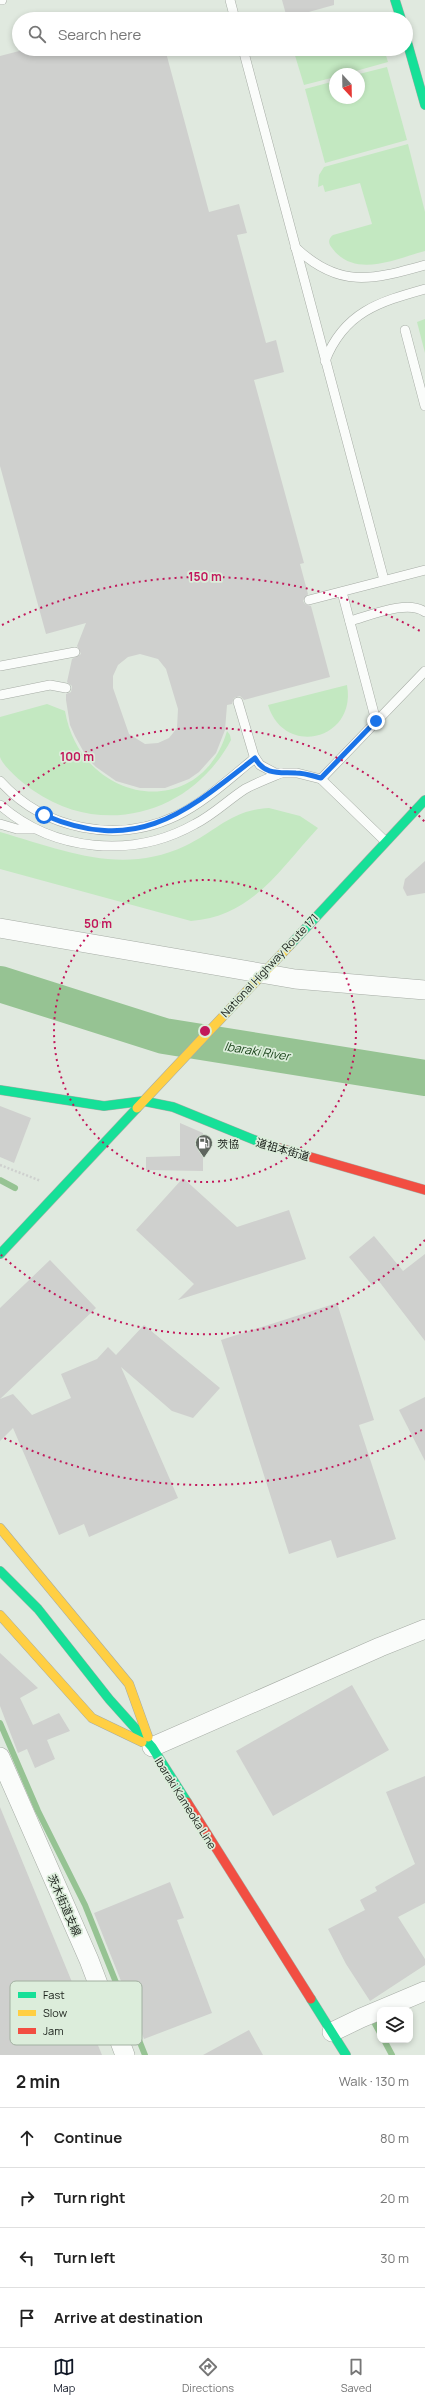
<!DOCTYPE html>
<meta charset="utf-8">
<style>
body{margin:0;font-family:Manrope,"Noto Sans JP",sans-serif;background:#f6f6f6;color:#222}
.controls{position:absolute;right:12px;bottom:12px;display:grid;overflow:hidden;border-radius:8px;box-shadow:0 2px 6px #0003}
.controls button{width:36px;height:36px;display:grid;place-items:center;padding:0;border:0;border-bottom:1px solid #e0e0e0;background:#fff;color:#222;font:20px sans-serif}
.compass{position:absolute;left:329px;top:68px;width:36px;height:36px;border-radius:50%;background:#fff;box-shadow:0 2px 6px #0003;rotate:158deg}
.stop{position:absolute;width:12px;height:12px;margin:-9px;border:3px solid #1a73e8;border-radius:50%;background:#fff}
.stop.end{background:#1a73e8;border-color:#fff;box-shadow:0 1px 4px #0008}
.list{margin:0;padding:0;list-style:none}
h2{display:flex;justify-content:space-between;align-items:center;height:52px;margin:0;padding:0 16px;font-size:17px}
h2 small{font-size:13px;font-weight:400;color:#767676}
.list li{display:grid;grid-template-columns:26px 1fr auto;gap:12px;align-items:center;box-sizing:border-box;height:60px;padding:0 16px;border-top:1px solid #e0e0e0}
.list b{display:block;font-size:15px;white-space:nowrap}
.list em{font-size:13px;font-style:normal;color:#767676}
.icon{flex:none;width:22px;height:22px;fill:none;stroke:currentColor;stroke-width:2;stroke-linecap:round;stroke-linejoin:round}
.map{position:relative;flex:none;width:425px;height:2055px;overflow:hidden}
.search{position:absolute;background:#fff;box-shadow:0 2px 6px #0003;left:12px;right:12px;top:12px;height:44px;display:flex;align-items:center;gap:10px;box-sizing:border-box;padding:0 14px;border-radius:22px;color:#767676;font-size:15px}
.sheet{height:292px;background:#fff}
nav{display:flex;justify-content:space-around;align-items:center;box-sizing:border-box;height:56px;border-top:1px solid #e0e0e0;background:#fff;font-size:11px;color:#767676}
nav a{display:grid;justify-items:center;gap:2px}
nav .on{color:#111827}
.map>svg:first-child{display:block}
</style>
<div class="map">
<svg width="425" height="2055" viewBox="0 0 425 2055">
<rect width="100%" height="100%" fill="#e0e9df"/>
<!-- green -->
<g fill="#c3e8c1">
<path d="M293 49H384L388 62 345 74H335V77L304 85Z"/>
<path d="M387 67 407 140 325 163 305 89 335 81V98H359V74Z"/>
<path d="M408 144 425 212V251C395 259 355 279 332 248 328 243 328 239 333 235L372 224 360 183 325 192 323 185 318 187 319 175 324 167Z"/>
<path d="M425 319V353L417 322Z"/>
<path d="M347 685C357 740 284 758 268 705Z"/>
<path d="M47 704 65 711C81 804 200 824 227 731L230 735 231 740C192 813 104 839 34 791 25 785 3 767 0 757 0 745 0 729 0 717Z"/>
<path d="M269 808 300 816 318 828C279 870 253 916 191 921L0 869V832C63 850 121 876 185 846 217 831 231 810 269 808Z"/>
</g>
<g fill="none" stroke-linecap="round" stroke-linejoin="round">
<!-- stream -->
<g stroke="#96c393" stroke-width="6">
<path d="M0 1180 15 1188"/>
<path d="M0 1723 38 1811 85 1905 145 2055"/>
<path d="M380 2019 374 2022 380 2033"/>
<path d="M384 2040 392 2055"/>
</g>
<!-- river -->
<path stroke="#96c393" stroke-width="36" d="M0 984 164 1036 425 1078"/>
</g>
<!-- building -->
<g fill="#cfd0ce" fill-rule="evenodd">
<path d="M282 0H334V5L287 18Z"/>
<path d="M27 49H165L209 212 239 204 247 233 237 235 266 343 276 340 284 372 254 380 304 563 300 564 308 594 303 601 305 604 311 606 330 677 244 700 240 696 234 698 232 704 227 705 225 730 216 753 199 772 189 779 165 788H140L116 781 96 767 87 758 75 736 70 725 66 700V694L71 692 72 686 67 682 72 659 81 654 77 646 86 623 46 634 0 466V56ZM140 654 158 659 166 669 178 709 177 728 169 738 158 743 145 744 129 734 113 688V676L118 665 128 657Z"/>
<path d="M425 861V893L407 896 403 888 405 879Z"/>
<path d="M0 1106 31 1118 14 1163 0 1157Z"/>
<path d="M180 1123 203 1133V1171L146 1170V1157L180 1156Z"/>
<path d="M183 1178 237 1227 289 1210 306 1259 178 1300 194 1284 136 1230Z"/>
<path d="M374 1236 403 1271 425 1254V1341L378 1280 372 1285 349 1257Z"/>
<path d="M50 1260 96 1308 0 1399 13 1394 32 1415 71 1398 61 1374 97 1359 108 1347 116 1355 144 1325 220 1388 193 1418 172 1411 121 1367 178 1498 89 1537 84 1524 59 1535 13 1428 0 1441V1308Z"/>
<path d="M337 1303 374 1420 359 1425 396 1539 337 1558 331 1540 289 1554 221 1340Z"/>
<path d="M425 1397V1461L399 1410Z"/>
<path d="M0 1653 38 1688 20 1698 33 1725 59 1713 70 1731 47 1740 55 1759 35 1768 27 1749 18 1753 0 1706Z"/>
<path d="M352 1685 389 1750 273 1816 236 1751Z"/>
<path d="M425 1776V1903L398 1917 425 1959V1965L370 2001 346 1964 328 1929 365 1910 360 1900 377 1891 375 1887 415 1864 386 1792Z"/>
<path d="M0 1807 102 2055H0Z"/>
<path d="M170 1882 184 1918 177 1920 212 2013 144 2039 94 1913Z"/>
<path d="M249 2030 263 2055H203Z"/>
</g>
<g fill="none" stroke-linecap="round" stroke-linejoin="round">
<!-- lane casing -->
<g stroke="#a6aca5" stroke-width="10">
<g id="lane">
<path d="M0 0H2"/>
<path d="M230 0 235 19"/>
<path d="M243 49 384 580"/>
<path d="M295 247C339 289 372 280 425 265"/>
<path d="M405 330 425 406"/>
<path d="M325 361C344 312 379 302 425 289"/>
<path d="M342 592 376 721"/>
<path d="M309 600 425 570"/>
<path d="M350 621C369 616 408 599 425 612"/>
<path d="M0 666 75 652"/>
<path d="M0 695 50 685 66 688"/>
<path d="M238 702 254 756 260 765 275 773H297L321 779 385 841"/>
<path d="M321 779 425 671"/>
<path d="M0 781C44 830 117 844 176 816 205 802 230 778 255 758"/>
<path d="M0 805C54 852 133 859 195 824 213 815 228 800 245 789 256 783 269 778 281 773"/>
<path d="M0 824 17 829H33"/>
</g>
</g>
<!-- street casing -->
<g stroke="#a6aca5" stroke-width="20">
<g id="street">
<path d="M0 928 295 979 425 990"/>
<path d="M152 1747 380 1647 425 1629"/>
<path d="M0 1757 89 1960 125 2055"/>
<path d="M332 2032 361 2018 425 1991"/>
</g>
</g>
<!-- fast casing -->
<g stroke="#a6aca5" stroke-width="10">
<g id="fast">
<path d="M395 0 401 19"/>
<path d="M406 38 425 105"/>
<path d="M290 945 425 800"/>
<path d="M0 1090 104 1106 143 1101 173 1107 262 1143"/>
<path d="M0 1254 137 1108"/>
<path d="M0 1571 38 1609 109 1699 152 1747 187 1802"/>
<path d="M311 1999 346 2055"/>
</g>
</g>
<!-- slow casing -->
<g stroke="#a6aca5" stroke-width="10">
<g id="slow">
<path d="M137 1108 290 945"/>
<path d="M0 1528 129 1684 148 1737"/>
<path d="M0 1615 92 1718 142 1742"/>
</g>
</g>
<!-- jam casing -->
<g stroke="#a6aca5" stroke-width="10">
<g id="jam">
<path d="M262 1143 425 1190"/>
<path d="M187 1802 311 1999"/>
</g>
</g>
<!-- path -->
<path stroke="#ced0ce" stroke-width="2.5" stroke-dasharray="2 2" stroke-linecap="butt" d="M0 1165 41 1181"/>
<!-- lane -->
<use href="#lane" stroke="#fafcfa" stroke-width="9"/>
<!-- street -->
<use href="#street" stroke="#fafcfa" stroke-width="19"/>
<!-- fast -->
<use href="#fast" stroke="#16e098" stroke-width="9"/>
<!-- slow -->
<use href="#slow" stroke="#ffcf43" stroke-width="9"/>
<!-- jam -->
<use href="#jam" stroke="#f24e42" stroke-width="9"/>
</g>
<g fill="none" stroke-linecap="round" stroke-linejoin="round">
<!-- route -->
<path stroke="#1a73e8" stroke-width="5" d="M44 815C137 855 185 813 255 758 265 776 280 772 296 773 305 773 313 776 321 778L376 721"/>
</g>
<!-- distance rings -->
<g fill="none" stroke="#c2185b" stroke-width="2" stroke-dasharray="2 4">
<circle cx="205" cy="1031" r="151"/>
<path d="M425 1240A303 303 0 0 1 0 1254M0 808A303 303 0 0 1 425 822"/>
<path d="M422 1430A454 454 0 0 1 2 1437M2 625A454 454 0 0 1 422 632"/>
</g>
<!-- icons -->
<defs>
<g id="fuel-pin" transform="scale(0.9)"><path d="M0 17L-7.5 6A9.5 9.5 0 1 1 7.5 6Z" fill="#5f665f" stroke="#dceddb"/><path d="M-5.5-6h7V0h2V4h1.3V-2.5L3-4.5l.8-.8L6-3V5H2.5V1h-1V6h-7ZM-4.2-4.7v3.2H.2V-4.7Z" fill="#fff"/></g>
</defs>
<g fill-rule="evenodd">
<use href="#fuel-pin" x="204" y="1143"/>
</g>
<g text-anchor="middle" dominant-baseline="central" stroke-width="3.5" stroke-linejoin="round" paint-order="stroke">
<!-- street labels -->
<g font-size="11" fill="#1a201a" stroke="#dceddb">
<text transform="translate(269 965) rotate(-47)">National Highway Route 171</text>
<text transform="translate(283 1149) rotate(16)">道祖本街道</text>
<text transform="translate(186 1803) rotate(58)">Ibaraki Kameoka Line</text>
<text transform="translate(65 1905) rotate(66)">茨木街道支線</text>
</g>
<!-- poi labels -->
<g font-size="11" fill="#1a201a" stroke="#dceddb" text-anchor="start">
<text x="217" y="1143">茨協</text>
</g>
<!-- water labels -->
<g font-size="12" font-style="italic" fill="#103b10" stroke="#dceddb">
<text transform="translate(257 1051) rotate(9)">Ibaraki River</text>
</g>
</g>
<!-- legend -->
<rect x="10" y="1981" width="132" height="64" rx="6" fill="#dceddb" stroke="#a2b0a1" stroke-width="1"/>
<rect x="18" y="1992" width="18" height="6" fill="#16e098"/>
<rect x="18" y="2010" width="18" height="6" fill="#ffcf43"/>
<rect x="18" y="2028" width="18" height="6" fill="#f24e42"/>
<g font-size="11" fill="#1a201a">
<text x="43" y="1999">Fast</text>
<text x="43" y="2017">Slow</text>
<text x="43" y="2035">Jam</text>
</g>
<circle cx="205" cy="1031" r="6" fill="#c2185b" stroke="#dceddb" stroke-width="2"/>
<g font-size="12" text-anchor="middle" font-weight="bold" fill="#c2185b" stroke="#dceddb" stroke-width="3.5" stroke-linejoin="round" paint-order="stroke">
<text x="205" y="581">150 m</text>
<text x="77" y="761">100 m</text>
<text x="98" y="928">50 m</text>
</g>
</svg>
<div class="controls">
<button><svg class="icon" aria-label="layers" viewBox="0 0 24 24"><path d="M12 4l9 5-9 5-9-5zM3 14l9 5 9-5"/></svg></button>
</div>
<svg class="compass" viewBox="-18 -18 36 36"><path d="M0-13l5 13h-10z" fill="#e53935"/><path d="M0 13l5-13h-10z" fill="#767676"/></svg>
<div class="stop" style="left:44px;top:815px"></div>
<div class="stop end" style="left:376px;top:721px"></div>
<div class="search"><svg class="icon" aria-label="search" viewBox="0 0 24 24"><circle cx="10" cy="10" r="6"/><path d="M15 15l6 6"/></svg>Search here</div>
</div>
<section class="sheet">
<h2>2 min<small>Walk · 130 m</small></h2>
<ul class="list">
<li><svg class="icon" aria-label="ahead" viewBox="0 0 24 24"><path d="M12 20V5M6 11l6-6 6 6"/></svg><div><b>Continue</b></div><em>80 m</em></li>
<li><svg class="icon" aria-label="right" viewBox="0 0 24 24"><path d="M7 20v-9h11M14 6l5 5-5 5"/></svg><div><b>Turn right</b></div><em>20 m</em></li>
<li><svg class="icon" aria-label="left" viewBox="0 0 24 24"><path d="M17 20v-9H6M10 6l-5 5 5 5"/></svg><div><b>Turn left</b></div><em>30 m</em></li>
<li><svg class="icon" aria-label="arrive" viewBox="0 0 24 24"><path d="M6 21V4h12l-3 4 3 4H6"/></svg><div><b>Arrive at destination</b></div></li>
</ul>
</section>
<nav>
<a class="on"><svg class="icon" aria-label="map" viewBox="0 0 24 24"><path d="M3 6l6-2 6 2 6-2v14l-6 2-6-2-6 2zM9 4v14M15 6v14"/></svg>Map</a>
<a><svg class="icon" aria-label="directions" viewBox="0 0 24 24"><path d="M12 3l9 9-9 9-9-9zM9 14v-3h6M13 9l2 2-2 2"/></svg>Directions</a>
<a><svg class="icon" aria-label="saved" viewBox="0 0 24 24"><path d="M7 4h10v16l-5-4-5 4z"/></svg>Saved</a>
</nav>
